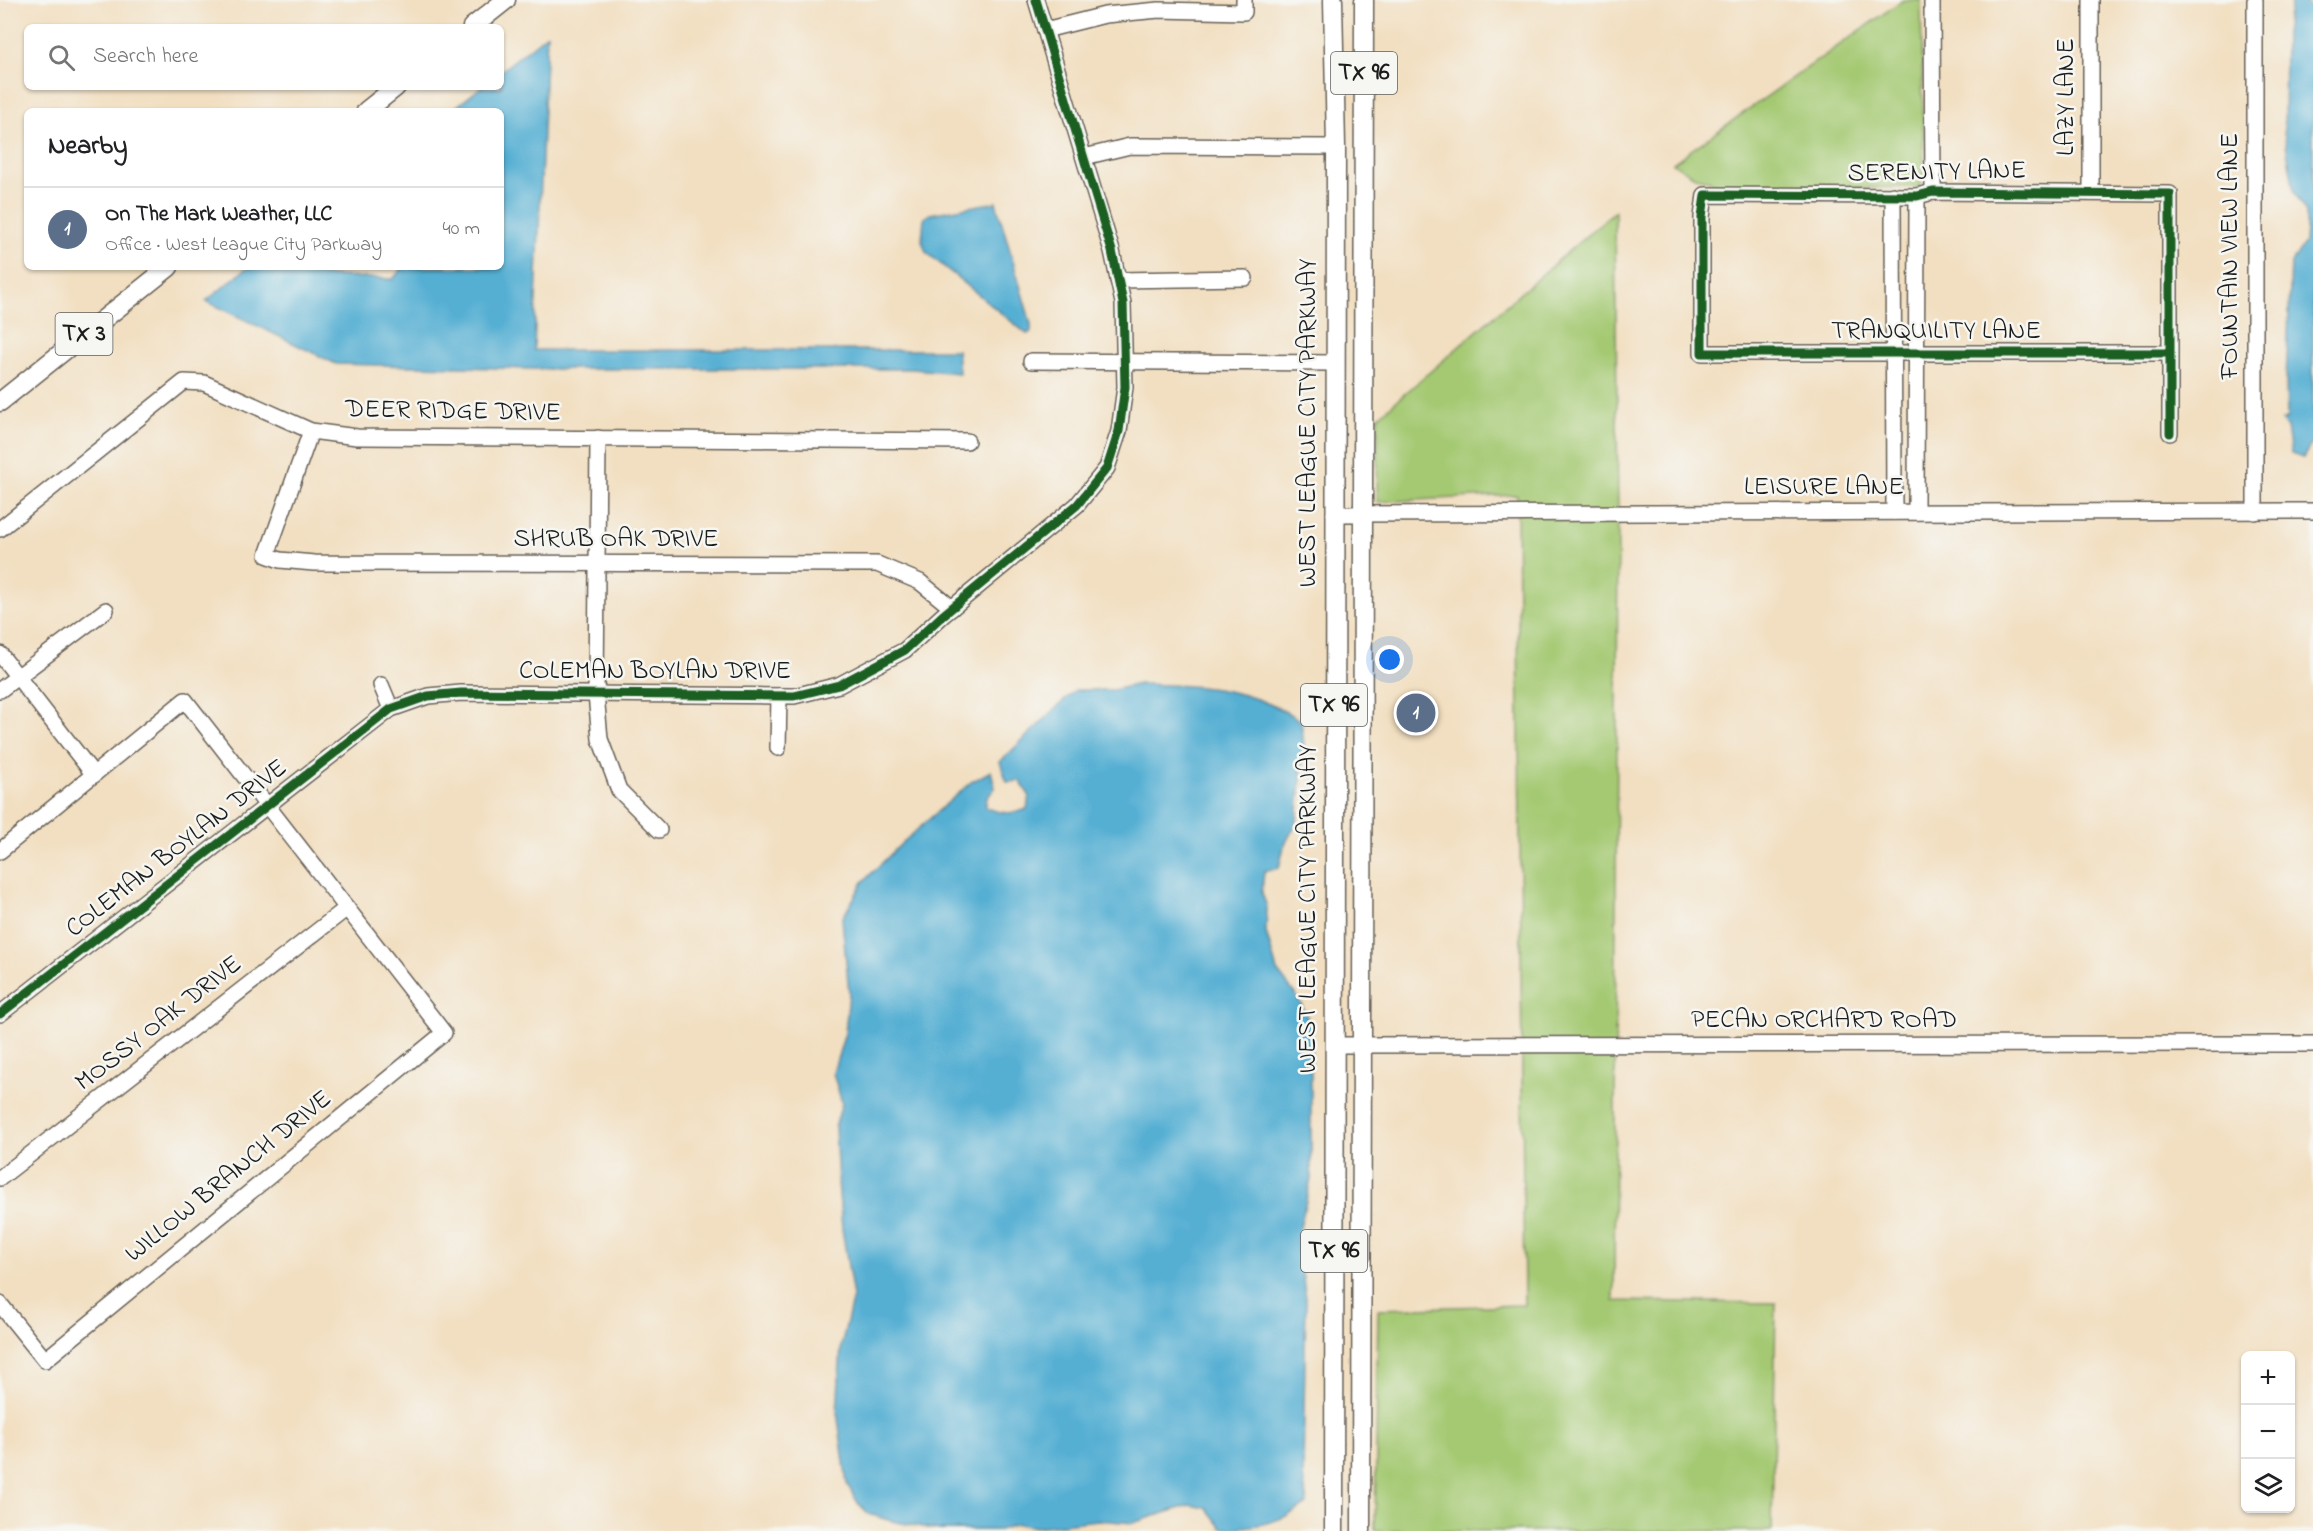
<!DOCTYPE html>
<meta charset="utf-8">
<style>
body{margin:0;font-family:"Indie Flower",sans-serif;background:#f6f6f6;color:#202124}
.controls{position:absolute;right:18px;bottom:18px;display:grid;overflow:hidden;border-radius:9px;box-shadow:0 2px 4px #0004}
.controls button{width:54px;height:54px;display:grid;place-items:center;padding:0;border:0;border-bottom:2px solid #e0e0e0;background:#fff;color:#202124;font:30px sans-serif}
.you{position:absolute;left:1390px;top:660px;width:21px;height:21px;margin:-15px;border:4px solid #fff;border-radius:50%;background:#1a73e8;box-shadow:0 0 0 9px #1a73e833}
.badge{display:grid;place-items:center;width:39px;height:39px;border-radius:50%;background:#1f6fb2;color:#fff;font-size:20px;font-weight:700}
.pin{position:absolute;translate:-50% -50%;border:3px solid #fff;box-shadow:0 2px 6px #0006}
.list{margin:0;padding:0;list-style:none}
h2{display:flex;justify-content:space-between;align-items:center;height:78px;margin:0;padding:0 24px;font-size:26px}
h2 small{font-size:20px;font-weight:400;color:#757577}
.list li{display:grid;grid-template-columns:39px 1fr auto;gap:18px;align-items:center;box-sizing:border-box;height:84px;padding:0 24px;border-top:2px solid #e0e0e0}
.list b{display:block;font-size:22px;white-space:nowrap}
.list p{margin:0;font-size:20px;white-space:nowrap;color:#757577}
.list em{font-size:20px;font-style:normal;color:#757577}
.icon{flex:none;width:33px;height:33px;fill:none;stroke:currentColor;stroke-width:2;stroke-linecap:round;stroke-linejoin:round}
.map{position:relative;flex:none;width:2313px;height:1531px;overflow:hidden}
.search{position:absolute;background:#fff;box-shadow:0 2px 4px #0004;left:24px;top:24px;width:480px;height:66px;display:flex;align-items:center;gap:15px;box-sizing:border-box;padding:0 21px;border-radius:9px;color:#757577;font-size:22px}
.panel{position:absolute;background:#fff;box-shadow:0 2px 4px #0004;left:24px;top:108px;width:480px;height:162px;border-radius:9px}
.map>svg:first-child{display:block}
</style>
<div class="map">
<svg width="2313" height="1531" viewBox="0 0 2313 1531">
<rect width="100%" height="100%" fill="#f6f6f2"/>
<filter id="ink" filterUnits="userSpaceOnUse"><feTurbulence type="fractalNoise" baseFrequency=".0167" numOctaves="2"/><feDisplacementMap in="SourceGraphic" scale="12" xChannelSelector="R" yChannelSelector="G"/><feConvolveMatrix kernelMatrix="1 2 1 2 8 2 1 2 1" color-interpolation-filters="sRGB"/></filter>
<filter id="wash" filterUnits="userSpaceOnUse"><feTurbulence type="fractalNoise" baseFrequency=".008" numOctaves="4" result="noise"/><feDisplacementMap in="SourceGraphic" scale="24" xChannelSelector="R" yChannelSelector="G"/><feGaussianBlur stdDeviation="1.35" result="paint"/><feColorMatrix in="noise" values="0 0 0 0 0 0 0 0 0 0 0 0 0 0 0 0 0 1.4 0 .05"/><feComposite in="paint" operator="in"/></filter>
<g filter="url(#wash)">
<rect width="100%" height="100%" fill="#f2dfc1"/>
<!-- green -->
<g fill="#a4c972" stroke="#607247" stroke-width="1.5">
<path d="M1903 0H1921L1924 178 1919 187 1725 190 1707 180 1693 176 1673 163Z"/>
<path d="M1615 211 1618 522 1614 1301 1776 1303 1772 1531H1375L1378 1309 1524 1305 1517 495 1377 502 1378 417Z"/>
</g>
<!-- water -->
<g fill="#55afd3" stroke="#386678" stroke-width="1.5">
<path d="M2292 0H2303L2313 9V441L2303 458 2291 454 2287 428 2282 421 2287 418 2286 380 2291 263 2305 242 2306 227V213L2294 192 2284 132 2285 32Z"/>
<path d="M547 34 534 350H957L959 373 912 369H535L336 364 206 301 248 267H316L321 275 393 279 403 267H501V111H451L481 87H501V71Z"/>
<path d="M996 202 1031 324V332L1027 334 926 252 922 241 924 218 930 214Z"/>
<path d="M1139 684C1200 686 1248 686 1301 721L1304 745 1297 822 1284 846 1279 868 1264 871 1262 893 1267 907 1266 932 1277 971 1298 998 1311 1025V1179L1297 1241 1306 1298 1303 1476 1307 1504C1282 1523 1253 1528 1222 1528L1206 1508 1190 1505 1133 1523 1098 1520 1035 1527 1017 1524 999 1530H939L891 1521 869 1514 858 1503 847 1484 837 1412 841 1346 853 1297 842 1229 838 1182 835 1128 842 1103 833 1073 845 1033 849 993 842 919 863 882 901 844 971 782 991 771 995 788 986 799V808C1001 813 1012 815 1027 809L1029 795 1020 781 1007 782 1000 762 1075 690H1113Z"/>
</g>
</g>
<g filter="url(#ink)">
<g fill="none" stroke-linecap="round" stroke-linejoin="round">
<!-- minor casing -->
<g stroke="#676056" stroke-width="18">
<g id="minor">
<path d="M1932 0 1933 192"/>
<path d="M2091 0V193"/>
<path d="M1045 30 1105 15 1159 10 1244 12V0"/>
<path d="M1084 157 1130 146 1336 147"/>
<path d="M1893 195 1894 512"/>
<path d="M1118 280 1245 278"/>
<path d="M1031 361 1334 363"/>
<path d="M311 431 267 555 280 560 314 563 877 564 920 582 952 608"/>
<path d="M2170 433V194L1933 192 1917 196 1705 195 1702 217V353H2170"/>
<path d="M598 438 596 694 600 739 619 790 659 830"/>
<path d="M1916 512 1917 196"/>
<path d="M2255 512V0"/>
<path d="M1334 514 2313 511"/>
<path d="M0 529 184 382 204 383 311 431 357 437 967 441"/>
<path d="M0 654 94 775"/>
<path d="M381 685 391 709"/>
<path d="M0 690 106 610"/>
<path d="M778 748 779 696"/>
<path d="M0 851 185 700 444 1033 45 1360 0 1304"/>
<path d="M0 1014 391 709 428 696 461 693 794 696 839 685 905 650 942 616 1077 505 1107 468 1119 431 1125 387 1123 303 1112 251 1036 0"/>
<path d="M1334 1045 2313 1044"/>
<path d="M0 1178 347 908"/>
</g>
</g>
<!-- major casing -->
<g stroke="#676056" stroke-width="21">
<g id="major">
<path d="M1333 0 1336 147 1334 1531"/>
<path d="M472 27 506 0"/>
<path d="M366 111 396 87"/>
<path d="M0 402 169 267"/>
<path d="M1361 1531 1364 0"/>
</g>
</g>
<!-- minor -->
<use href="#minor" stroke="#fff" stroke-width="15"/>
<!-- major -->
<use href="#major" stroke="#fff" stroke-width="18"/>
<!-- cycleway casing -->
<g stroke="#f6f6f2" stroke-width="13">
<g id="cycleway">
<path d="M2170 433V194L1933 192 1917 196 1705 195 1702 217V353H2170"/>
<path d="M0 1014 391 709 428 696 461 693 794 696 839 685 905 650 942 616 1077 505 1107 468 1119 431 1125 387 1123 303 1112 251 1036 0"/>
</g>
</g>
<!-- cycleway -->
<use href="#cycleway" stroke="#1b5e20" stroke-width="9"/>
</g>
</g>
<g text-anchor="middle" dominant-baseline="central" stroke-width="5" stroke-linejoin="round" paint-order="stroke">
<!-- shield labels -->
<g fill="#f6f6f2" stroke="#5d5d5c" stroke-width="1.5">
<rect x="1331" y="52" width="66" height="42" rx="4.5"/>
<rect x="55.5" y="313" width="57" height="42" rx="4.5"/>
<rect x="1301" y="684" width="66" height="42" rx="4.5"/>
<rect x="1301" y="1230" width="66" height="42" rx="4.5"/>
</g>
<g font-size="24" font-weight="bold" fill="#1c1c1c">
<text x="1364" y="73">TX 96</text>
<text x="84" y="334">TX 3</text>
<text x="1334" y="705">TX 96</text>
<text x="1334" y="1251">TX 96</text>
</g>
<!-- street labels -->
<g font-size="26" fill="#1c1c1c" stroke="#f6f6f2">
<text transform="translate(2067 97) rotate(-90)">LAZY LANE</text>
<text transform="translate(1937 173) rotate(-1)">SERENITY LANE</text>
<text transform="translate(2231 256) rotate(-90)">FOUNTAIN VIEW LANE</text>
<text x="1936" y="332">TRANQUILITY LANE</text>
<text transform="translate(453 412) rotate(1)">DEER RIDGE DRIVE</text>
<text transform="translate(1309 423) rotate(-90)">WEST LEAGUE CITY PARKWAY</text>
<text x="1824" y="488">LEISURE LANE</text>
<text x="616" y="540">SHRUB OAK DRIVE</text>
<text x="655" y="672">COLEMAN BOYLAN DRIVE</text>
<text transform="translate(177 849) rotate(-38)">COLEMAN BOYLAN DRIVE</text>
<text transform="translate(1309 909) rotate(-90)">WEST LEAGUE CITY PARKWAY</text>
<text x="1824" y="1021">PECAN ORCHARD ROAD</text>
<text transform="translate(159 1024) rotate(-38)">MOSSY OAK DRIVE</text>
<text transform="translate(229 1177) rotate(-39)">WILLOW BRANCH DRIVE</text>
</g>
</g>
</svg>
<div class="controls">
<button>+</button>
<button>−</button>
<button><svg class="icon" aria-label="layers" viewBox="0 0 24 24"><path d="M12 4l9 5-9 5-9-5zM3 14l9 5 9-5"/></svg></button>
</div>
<div class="you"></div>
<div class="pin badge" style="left:1416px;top:713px;background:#5c6f8a">1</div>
<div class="search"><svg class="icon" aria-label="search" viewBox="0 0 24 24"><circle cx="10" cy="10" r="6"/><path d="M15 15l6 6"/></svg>Search here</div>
<section class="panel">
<h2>Nearby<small></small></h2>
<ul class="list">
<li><span class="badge" style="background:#5c6f8a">1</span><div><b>On The Mark Weather, LLC</b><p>Office · West League City Parkway</p></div><em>40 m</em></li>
</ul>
</section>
</div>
